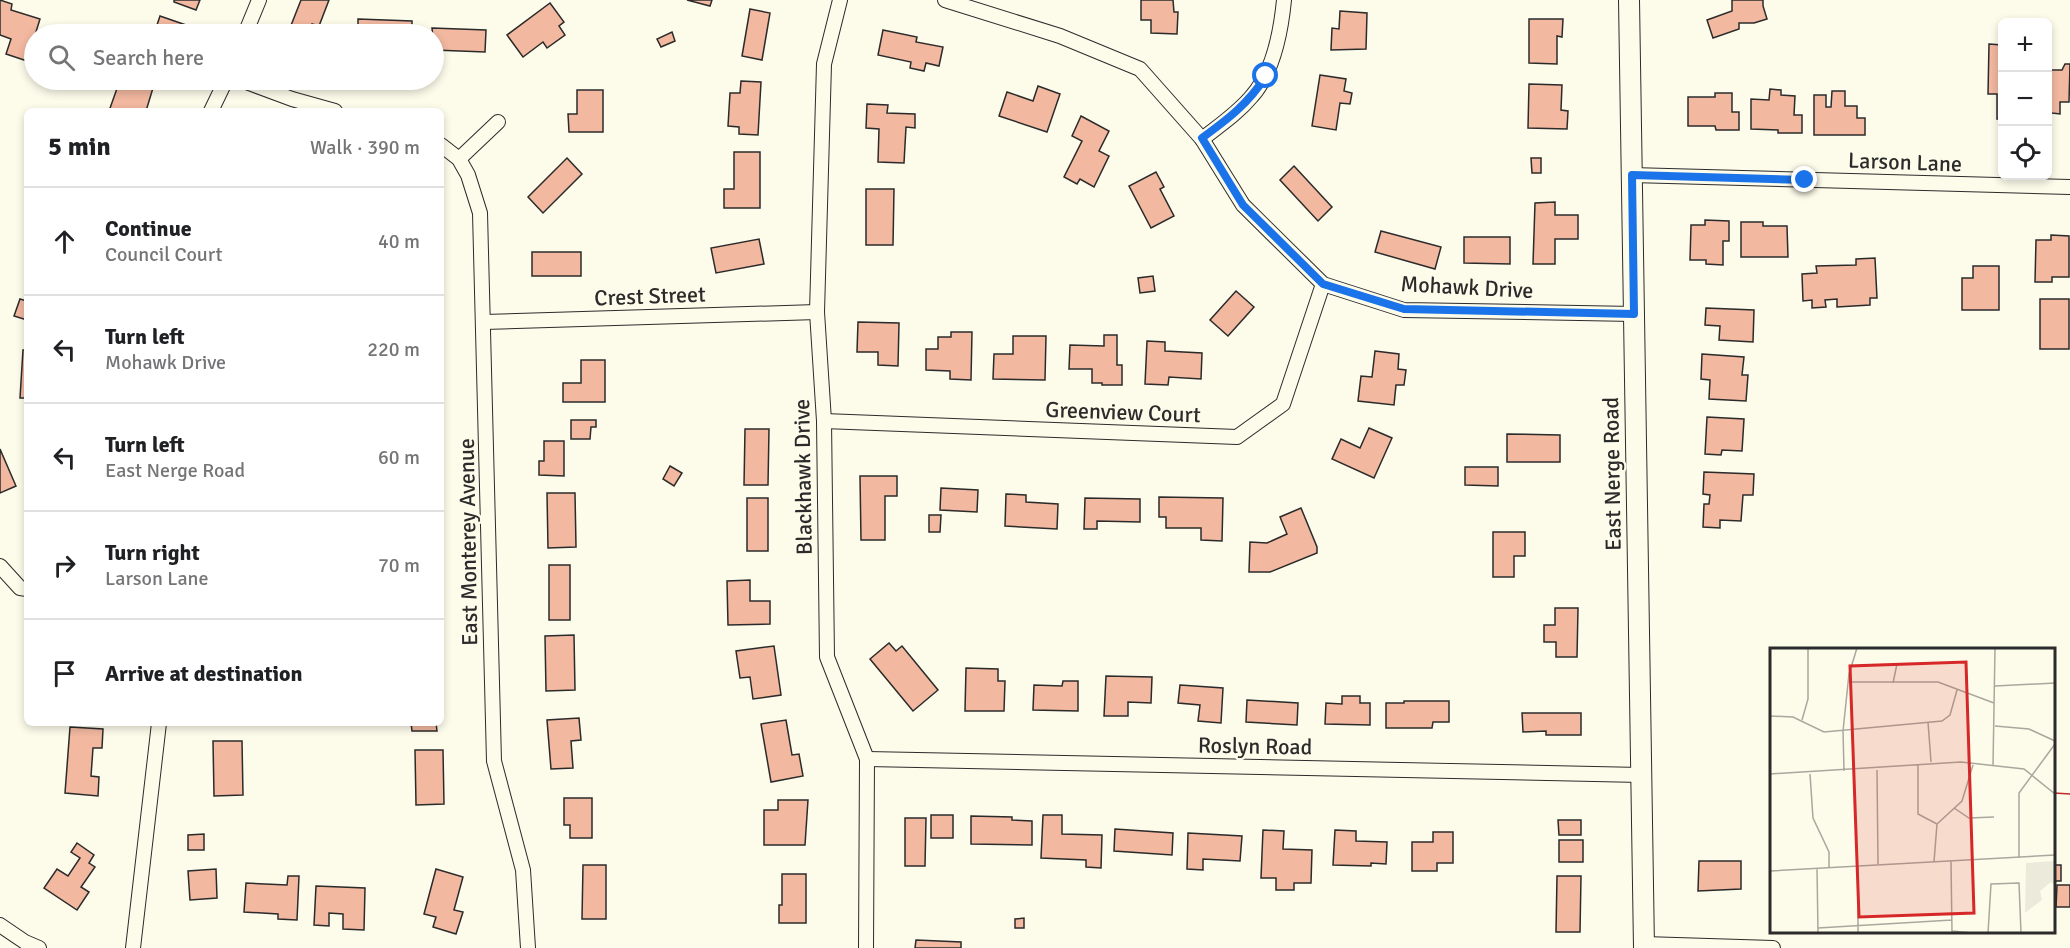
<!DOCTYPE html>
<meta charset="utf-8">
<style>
body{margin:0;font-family:Signika,sans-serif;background:#f6f6f6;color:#202124}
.controls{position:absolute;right:18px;top:18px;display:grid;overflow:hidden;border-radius:9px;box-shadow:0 3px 9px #0003}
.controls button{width:54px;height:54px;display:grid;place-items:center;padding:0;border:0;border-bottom:2px solid #e0e0e0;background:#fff;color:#202124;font:30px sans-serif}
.stop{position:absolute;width:18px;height:18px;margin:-14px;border:4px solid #1a73e8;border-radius:50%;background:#fff}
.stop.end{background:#1a73e8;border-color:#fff;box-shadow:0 2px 6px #0008}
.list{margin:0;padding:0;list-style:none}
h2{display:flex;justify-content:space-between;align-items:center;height:78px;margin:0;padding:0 24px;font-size:26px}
h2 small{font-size:20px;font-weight:400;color:#757577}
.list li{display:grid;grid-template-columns:39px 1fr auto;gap:18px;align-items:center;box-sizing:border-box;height:108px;padding:0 24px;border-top:2px solid #e0e0e0}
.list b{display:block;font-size:22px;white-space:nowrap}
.list p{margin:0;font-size:20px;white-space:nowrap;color:#757577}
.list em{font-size:20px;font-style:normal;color:#757577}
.icon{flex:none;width:33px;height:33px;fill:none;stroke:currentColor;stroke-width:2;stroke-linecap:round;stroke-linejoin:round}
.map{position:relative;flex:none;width:2070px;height:948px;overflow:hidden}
.search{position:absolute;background:#fff;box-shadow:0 3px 9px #0003;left:24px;top:24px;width:420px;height:66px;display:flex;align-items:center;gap:15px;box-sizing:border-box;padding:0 21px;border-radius:33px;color:#757577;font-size:22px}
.panel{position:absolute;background:#fff;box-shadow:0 3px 9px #0003;left:24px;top:108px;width:420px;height:618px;border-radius:9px}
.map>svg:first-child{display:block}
</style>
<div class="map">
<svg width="2070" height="948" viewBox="0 0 2070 948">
<rect width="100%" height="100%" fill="#fdfbea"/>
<!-- building -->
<g fill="#f2b8a0" stroke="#2b2b2b" stroke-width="1.5">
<path d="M0 0 12 4 11 10 40 19 27 61 6 54 11 39 0 35Z"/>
<path d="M174 0H200L196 10 174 2Z"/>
<path d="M301 0H329L319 26 312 24 308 34H291L288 33Z"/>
<path d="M687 0H712L710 6Z"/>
<path d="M1141 0H1173L1174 12H1178L1177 34 1151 33V20H1141Z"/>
<path d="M1732 0H1763V6L1767 19 1754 23H1739V29L1713 38 1707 20 1732 11Z"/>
<path d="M550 3 564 22 559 26 565 35 547 48 543 42 523 57 507 35Z"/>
<path d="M750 9 770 13 762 60 742 56Z"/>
<path d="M1340 11 1367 13 1366 49 1331 50 1332 28 1339 29Z"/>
<path d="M160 16 186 25 182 34H154Z"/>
<path d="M358 19 412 21V34H358Z"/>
<path d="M1529 19H1563L1562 37 1557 36V64L1529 63Z"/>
<path d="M432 28 486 30 485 52 434 50Z"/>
<path d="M883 30 917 37 916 42 943 47 939 66 926 63 924 71 910 68 911 62 878 55Z"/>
<path d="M672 32 675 41 661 47 657 39Z"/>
<path d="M1989 44 2002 45V119H1997V94H1988Z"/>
<path d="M2065 64H2070L2069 102H2060V114L2052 113 2048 111V70H2062Z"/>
<path d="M1320 75 1346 79 1344 91 1352 93 1350 104 1340 103 1336 130 1312 126Z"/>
<path d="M120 80H128L153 88 146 111H109Z"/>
<path d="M741 81 761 82 758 135 739 134V127L728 126 730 93H740Z"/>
<path d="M1529 84 1562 85 1561 110 1568 111 1567 129 1528 128Z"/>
<path d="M1038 86 1060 94 1047 132 999 116 1007 92 1033 101Z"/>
<path d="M1770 89 1781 90V95L1795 96 1794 115H1802V133H1778V130L1751 129V99L1769 100Z"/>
<path d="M577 90H603V132H569L568 114H577Z"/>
<path d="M1832 91H1845V106H1857V118H1865V135H1814V95H1826V107H1831Z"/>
<path d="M1715 93H1732V112H1739V130H1716L1715 126H1688V97H1715Z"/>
<path d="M867 104 888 105 887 113 915 114V128L906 127 904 163 878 162 879 129 866 128Z"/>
<path d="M1081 116 1109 131 1099 151 1109 156 1094 187 1080 179 1077 184 1064 177 1082 141 1072 136Z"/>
<path d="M734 152H760V208H724V189H734Z"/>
<path d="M567 158 582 174 543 213 528 197Z"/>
<path d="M1531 158H1541V173H1532Z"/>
<path d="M1294 166 1332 207 1318 221 1280 180Z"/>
<path d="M1156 172 1164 187 1160 189 1174 216 1151 228 1129 186Z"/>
<path d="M866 189H894L893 245H866Z"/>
<path d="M1555 202V215H1578V239H1555V264H1533L1535 203Z"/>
<path d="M1705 220 1729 221V241H1723V265L1706 264V260H1690L1691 225H1705Z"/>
<path d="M1741 222H1763V226H1787L1788 257H1741Z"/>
<path d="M1381 231 1441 247 1435 269 1375 252Z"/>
<path d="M2051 235 2069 236V277H2052V282H2035L2036 240H2051Z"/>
<path d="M1464 237H1510V264L1464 263Z"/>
<path d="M759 239 764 264 716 273 711 248Z"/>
<rect x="532" y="252" width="49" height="24"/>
<path d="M1875 258 1877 298H1870V305L1837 307V299L1825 300 1826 307 1812 308V300L1803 301 1802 274 1817 273 1816 266 1856 265V259Z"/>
<path d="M1973 266H1999V310H1962V278H1973Z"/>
<path d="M1153 276 1155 291 1140 293 1138 278Z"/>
<path d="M1236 291 1254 307 1228 336 1210 320Z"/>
<path d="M20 299 27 301V320L14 316Z"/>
<rect x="2040" y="299" width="29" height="50"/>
<path d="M1706 308 1754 310 1753 342 1719 340 1720 326 1705 325Z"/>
<path d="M858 322 899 323 898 366 878 365V352H857Z"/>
<path d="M951 332H972L971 380 950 379V371L926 370V349H938V337H951Z"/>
<path d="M1104 335H1117V365H1122V385H1102V383H1092V369H1069L1070 345 1104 346Z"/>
<path d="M1013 336H1046L1045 380 993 379 994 354H1013Z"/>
<path d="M1147 341 1165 342V351L1202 353 1201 379 1169 377 1168 385 1145 384Z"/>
<path d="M23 350H27V398H20Z"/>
<path d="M1375 351 1399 354 1398 369 1406 370 1404 385H1396L1394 405 1358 401 1361 376 1372 377Z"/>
<path d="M1702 354 1744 357 1742 375H1748L1746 401 1709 399 1710 380 1701 379Z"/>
<path d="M581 360H605V402H563V383H581Z"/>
<path d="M1707 417 1744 419 1742 451 1722 450 1721 455 1705 454Z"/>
<path d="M571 420H596V427H591L590 439H571Z"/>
<path d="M1369 428 1392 438 1374 478 1332 459 1341 439 1360 448Z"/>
<path d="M745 429H769L768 485H744Z"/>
<path d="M1507 434 1560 435V462H1507Z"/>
<path d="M544 441H564V476L539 475V461H544Z"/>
<path d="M0 449 16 486 0 493Z"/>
<path d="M670 466 682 473 674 486 663 479Z"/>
<path d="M1465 467H1498V486L1465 485Z"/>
<path d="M1704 472 1754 474 1753 495H1743L1741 521 1720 520V528L1703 527 1704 504H1709L1710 495 1703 494Z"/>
<path d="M860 476H897V496H885V540H861Z"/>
<path d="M941 488 978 490 977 512 940 510Z"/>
<path d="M547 493H575L576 547 548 548Z"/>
<path d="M1006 494 1026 495V502L1058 504 1057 529 1005 526Z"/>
<path d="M1159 497 1223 498 1222 541 1201 540V528H1166V517H1159Z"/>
<rect x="747" y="498" width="21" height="53"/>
<path d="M1085 498 1140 499V522L1097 521V529H1084Z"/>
<path d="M1301 508 1317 547V553L1270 572H1249L1250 542 1267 543 1287 534 1280 517Z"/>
<path d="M929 515H941L940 532H929Z"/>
<path d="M1493 532H1525V556H1514V577H1493Z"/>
<rect x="549" y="565" width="21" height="55"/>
<path d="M750 580V601H770V624L728 625 727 581Z"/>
<path d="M1555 608H1578L1577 657H1556V642H1544V625H1555Z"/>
<path d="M574 635 575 690 546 691 545 636Z"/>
<path d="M889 643 896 651 902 646 938 690 913 711 870 659Z"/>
<path d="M774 646 781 695 753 699 750 677 740 678 736 651Z"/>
<path d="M966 668 998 669V681H1005L1004 711H965Z"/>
<path d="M1106 676 1152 677 1151 703 1128 702V716H1104Z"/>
<path d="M1063 681H1078V711L1033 710 1034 685 1062 686Z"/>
<path d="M1180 685 1223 688 1221 723 1198 721 1200 705 1178 703Z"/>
<path d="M1342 696H1360V703H1370V725L1325 724 1326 703 1342 704Z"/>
<path d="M1247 700 1298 703 1297 725 1246 722Z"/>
<path d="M1404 701H1449V722H1433L1432 728H1386V703H1404Z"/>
<path d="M1522 713H1581V735H1546V731L1523 732Z"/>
<path d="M579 718 581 740 571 741 573 768 551 769 547 720Z"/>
<path d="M786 720 792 755 799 754 803 776 771 782 761 724Z"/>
<path d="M411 723H436L437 731H412Z"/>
<path d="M70 727 103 729 102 748H93L91 776 99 777 98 796 65 793Z"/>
<path d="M213 741H242L243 795 214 796Z"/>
<path d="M415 750H443L444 804 416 805Z"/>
<path d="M564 798H592V838H570V825H564Z"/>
<path d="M778 800H808L805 845H764V810H778Z"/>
<rect x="931" y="815" width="22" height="23"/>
<path d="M1043 815H1062V834L1102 835 1101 868 1086 867V860L1041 858Z"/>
<path d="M971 816 1012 817V820L1032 821V845L971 844Z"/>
<path d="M905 818H926L925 866H905Z"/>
<path d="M1558 820H1581V835H1559Z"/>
<path d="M1115 829 1173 833 1172 855 1114 851Z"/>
<path d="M1263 830 1284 831 1283 849 1312 850 1311 883H1294V890H1276V878H1261Z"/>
<path d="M1335 830 1356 831V841L1387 842 1386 864 1371 863V866L1333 865Z"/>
<path d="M1433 832H1453V863H1437V871H1412V842H1433Z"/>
<path d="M1188 833 1242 836 1240 861 1203 859V870L1187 869Z"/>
<path d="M204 834V850H188V835Z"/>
<rect x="1559" y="840" width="24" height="22"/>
<path d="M77 843 94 855 89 863 95 867 81 887 89 892 77 910 44 888 57 869 68 876 80 858 71 852Z"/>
<path d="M1699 861H1741V889L1698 891Z"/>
<path d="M583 865H606V919H582Z"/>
<rect x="2054" y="865" width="7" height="16"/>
<path d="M216 869 217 898 190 900 188 871Z"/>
<path d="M436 869 463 877 454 910 463 912 456 934 433 927 436 917 424 914Z"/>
<path d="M782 874H806V923H779V905H782Z"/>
<path d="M288 876H299L297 920 278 919V914L244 912 246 883 287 885Z"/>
<path d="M1557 876H1581L1580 932H1556Z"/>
<path d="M2057 885H2070V907H2056Z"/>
<path d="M316 886 365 888 364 930 343 929V914L329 913V926L314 925Z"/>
<path d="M1024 918V928H1015V919Z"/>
<path d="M916 940 961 942V948H915Z"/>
</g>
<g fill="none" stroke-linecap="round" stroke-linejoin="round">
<!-- minor casing -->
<g stroke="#2b2b2b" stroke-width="16">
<g id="minor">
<path d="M840 0 824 64 817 312 824 421 827 657 867 759 866 948"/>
<path d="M945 0 1060 36 1140 69 1202 139 1243 205 1323 284 1404 310 1634 314"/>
<path d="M245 34 259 0"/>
<path d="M241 80 292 99 335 111"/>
<path d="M211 111 226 80"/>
<path d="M1202 139C1220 125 1238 113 1252 96 1273 72 1281 31 1284 0"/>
<path d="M441 145 459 159 468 175 480 213 494 761 523 870 528 948"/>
<path d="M459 159 498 122"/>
<path d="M1631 175 2070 187"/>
<path d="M484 322 817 312"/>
<path d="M824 421 1237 437 1283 404 1323 284"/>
<path d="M0 566 20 588 27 589"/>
<path d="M867 759 1641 775"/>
<path d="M0 925 25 942 39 948"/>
<path d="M1644 944 1773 948"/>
<path d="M133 948 159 723"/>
</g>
</g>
<!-- secondary casing -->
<g stroke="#2b2b2b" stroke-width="22">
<path id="secondary" d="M1629 0 1644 948"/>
</g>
<!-- minor -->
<use href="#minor" stroke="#fdfbea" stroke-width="14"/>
<!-- secondary -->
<use href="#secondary" stroke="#fdfbea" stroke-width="20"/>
<!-- power -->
<path stroke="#c62828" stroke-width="1.5" stroke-dasharray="21 4.5 3 4.5" stroke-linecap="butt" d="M2054 793 2070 794"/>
</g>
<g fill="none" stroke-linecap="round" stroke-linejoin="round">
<!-- route -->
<path stroke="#1a73e8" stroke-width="8" d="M1266 76C1248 104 1228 119 1202 138L1243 205 1323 284 1404 309 1634 314 1632 175 1805 180"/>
</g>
<g text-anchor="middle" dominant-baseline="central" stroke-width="4.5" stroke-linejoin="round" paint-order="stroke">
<!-- street labels -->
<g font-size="22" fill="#2b2b2b" stroke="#fdfbea">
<text transform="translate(1905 162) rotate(2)">Larson Lane</text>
<text transform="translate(1467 287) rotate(3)">Mohawk Drive</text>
<text transform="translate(650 296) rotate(-2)">Crest Street</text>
<text transform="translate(1123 412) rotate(2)">Greenview Court</text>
<text transform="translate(1612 474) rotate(-91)">East Nerge Road</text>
<text transform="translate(803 477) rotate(-91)">Blackhawk Drive</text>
<text transform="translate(468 542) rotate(-91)">East Monterey Avenue</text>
<text transform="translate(1255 746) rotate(1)">Roslyn Road</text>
</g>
</g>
<!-- overview -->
<g transform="translate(1770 648)">
<rect width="285" height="285" fill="#fdfbea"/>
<path d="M285 213V238L281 234 270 243 272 252 255 265 256 215Z" fill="#ecebdb"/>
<path fill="none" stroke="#a9a89e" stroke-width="1.5" d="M78 34H168L224 55M123 35 127 16M225 38 285 35M0 68 23 69 54 84 172 73 180 67 187 42M32 72 38 51V0M158 74 161 114M225 78 259 81 285 93M148 116V166L167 176M223 118 225 0M107 122 108 216M74 123 73 83 79 26 87 0M0 126 191 114 254 121 285 146M40 126 43 170 59 204V219M184 160 199 170 224 169M249 209V145L285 96M181 213 182 285M164 214 167 176 192 153 203 117M88 218V285M47 220 48 285M0 223 285 207M48 280 182 272M182 283 202 285M218 285 221 236 249 235 251 285"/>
<path fill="#d62828" fill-opacity="0.15" stroke="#d62828" stroke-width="3" d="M196 14 204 265 89 269 80 18Z"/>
<rect width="285" height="285" fill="none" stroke="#2b2b2b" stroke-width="3"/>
</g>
</svg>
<div class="controls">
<button>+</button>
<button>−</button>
<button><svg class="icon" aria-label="locate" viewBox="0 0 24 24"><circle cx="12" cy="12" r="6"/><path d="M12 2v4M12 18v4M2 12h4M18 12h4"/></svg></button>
</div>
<div class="stop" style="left:1266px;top:76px"></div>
<div class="stop end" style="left:1805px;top:180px"></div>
<div class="search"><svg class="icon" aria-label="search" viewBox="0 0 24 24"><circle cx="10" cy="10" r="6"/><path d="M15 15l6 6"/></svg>Search here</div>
<section class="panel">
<h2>5 min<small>Walk · 390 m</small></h2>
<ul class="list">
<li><svg class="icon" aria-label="ahead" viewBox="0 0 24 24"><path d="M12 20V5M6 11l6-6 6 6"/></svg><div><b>Continue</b><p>Council Court</p></div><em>40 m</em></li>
<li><svg class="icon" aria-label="left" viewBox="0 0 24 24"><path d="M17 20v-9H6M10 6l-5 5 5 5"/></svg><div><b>Turn left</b><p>Mohawk Drive</p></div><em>220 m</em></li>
<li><svg class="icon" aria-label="left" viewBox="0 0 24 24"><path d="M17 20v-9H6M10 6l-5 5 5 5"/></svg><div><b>Turn left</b><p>East Nerge Road</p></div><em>60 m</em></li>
<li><svg class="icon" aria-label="right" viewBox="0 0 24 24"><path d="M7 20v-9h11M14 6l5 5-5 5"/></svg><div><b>Turn right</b><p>Larson Lane</p></div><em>70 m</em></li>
<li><svg class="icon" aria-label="arrive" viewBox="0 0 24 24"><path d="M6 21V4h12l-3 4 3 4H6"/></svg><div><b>Arrive at destination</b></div></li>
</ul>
</section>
</div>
